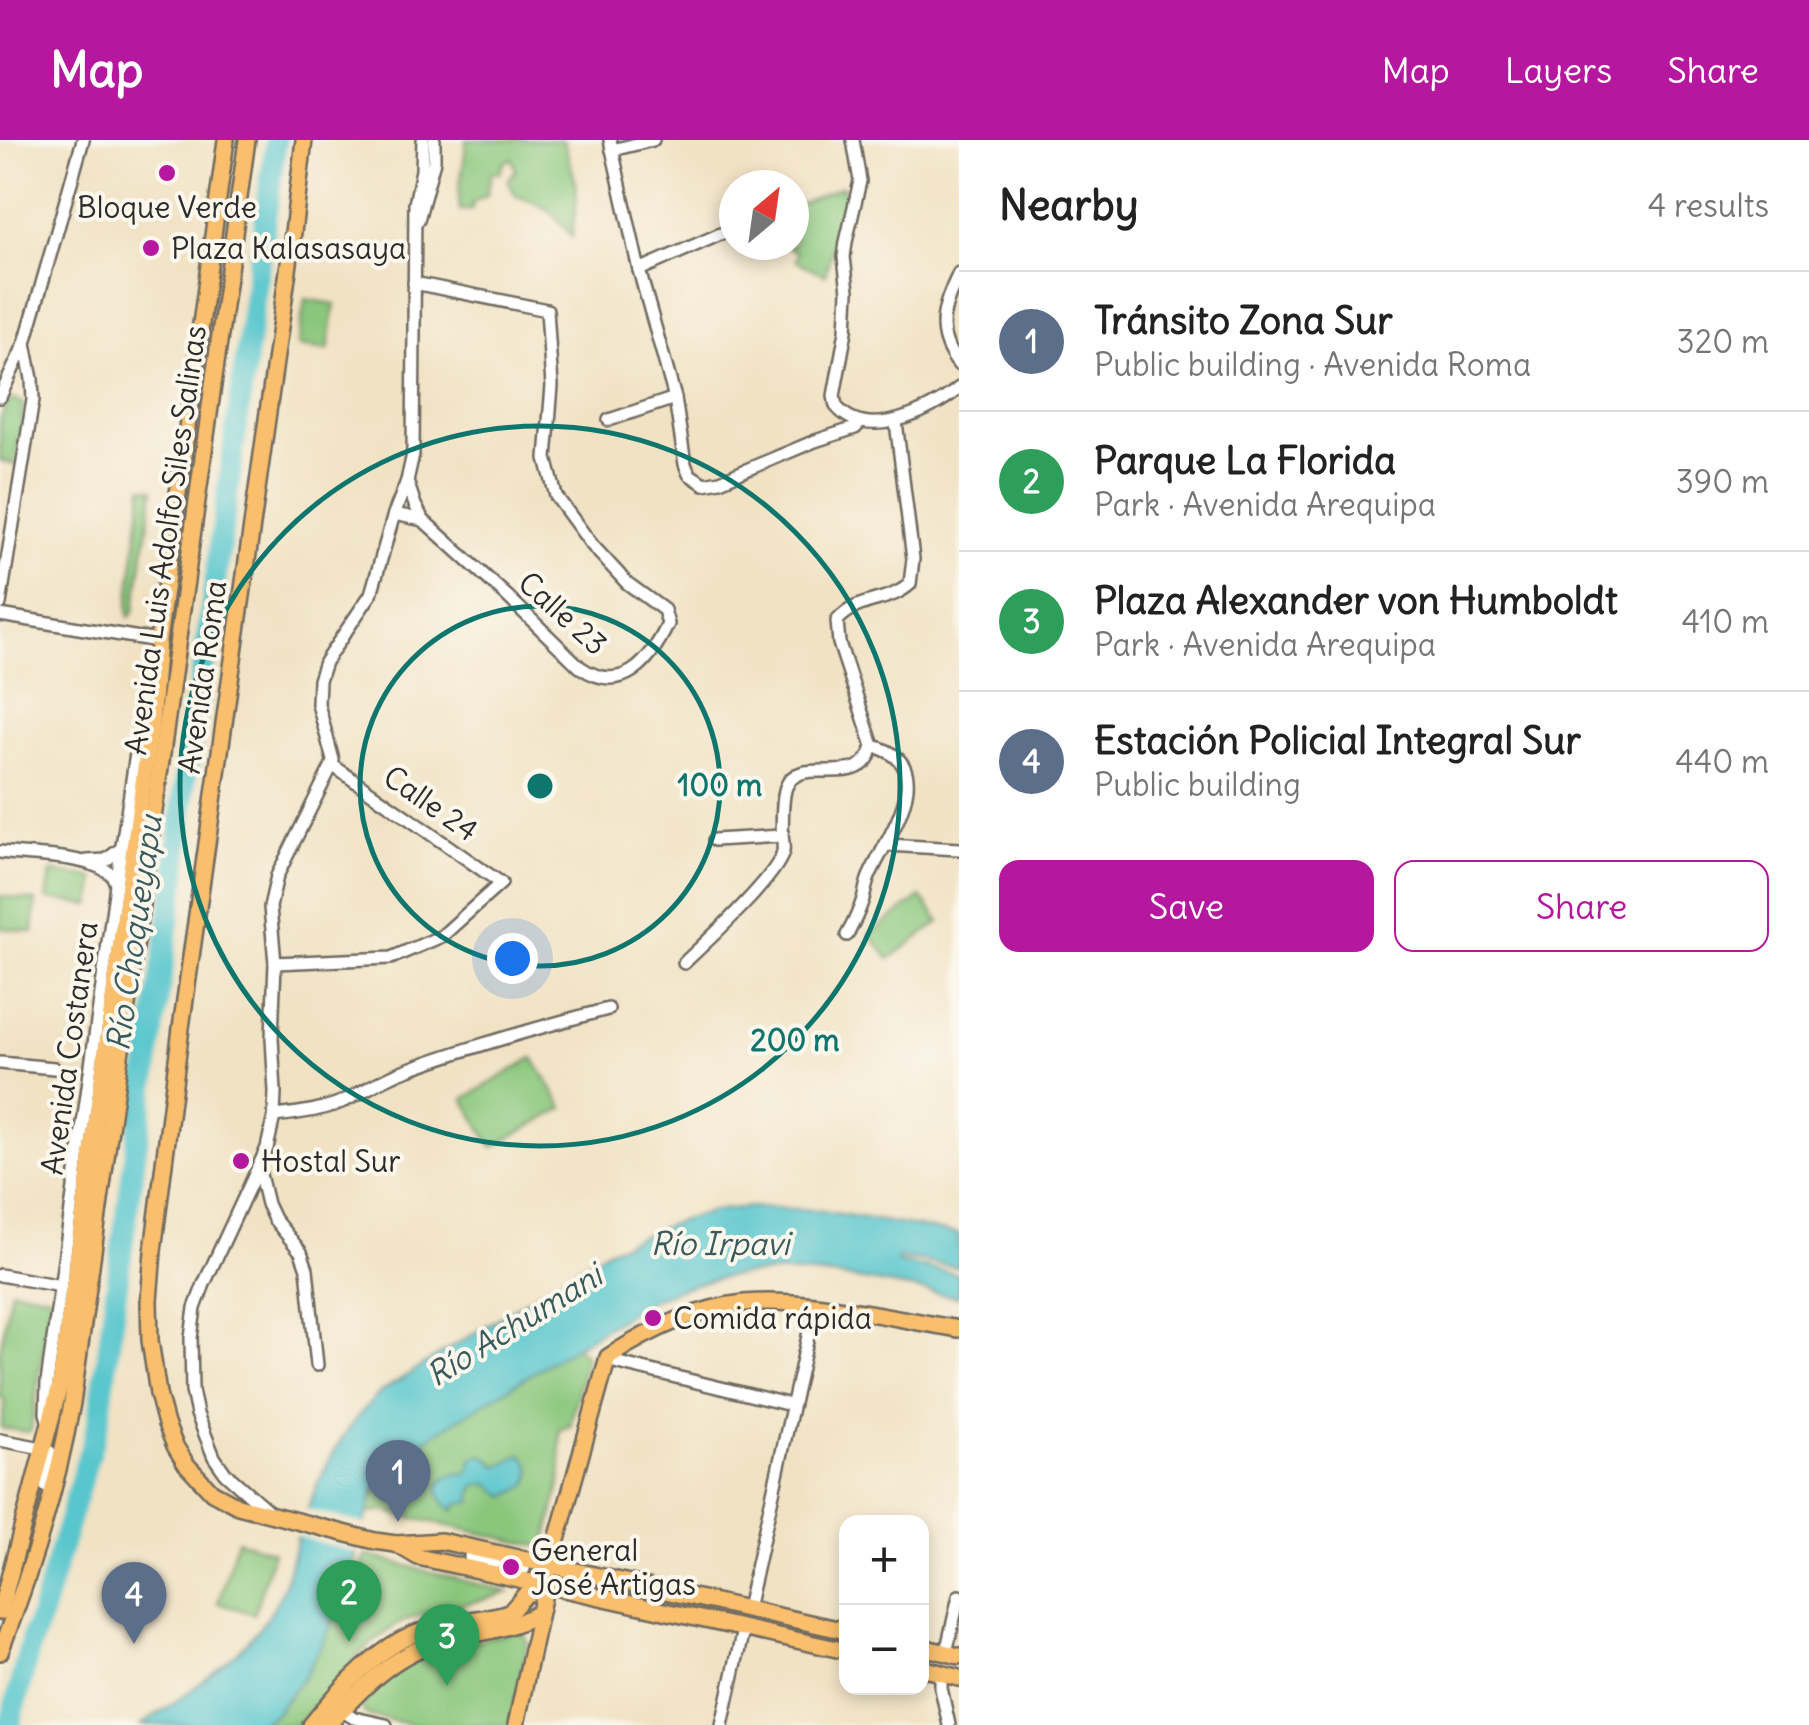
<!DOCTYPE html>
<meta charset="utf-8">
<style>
body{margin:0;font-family:Delius,sans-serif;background:#f2f2f2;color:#222}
.controls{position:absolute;right:30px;bottom:30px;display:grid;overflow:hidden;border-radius:20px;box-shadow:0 5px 15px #0003}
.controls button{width:90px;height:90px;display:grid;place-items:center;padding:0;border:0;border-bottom:2px solid #e0e0e0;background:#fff;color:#222;font:50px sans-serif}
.compass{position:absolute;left:719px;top:30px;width:90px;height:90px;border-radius:50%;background:#fff;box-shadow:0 5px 15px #0003;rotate:29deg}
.you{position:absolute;left:512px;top:818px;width:35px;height:35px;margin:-25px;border:8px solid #fff;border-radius:50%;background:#1a73e8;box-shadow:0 0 0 15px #1a73e833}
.badge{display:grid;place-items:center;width:65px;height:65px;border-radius:50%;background:#b5179e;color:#fff;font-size:32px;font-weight:700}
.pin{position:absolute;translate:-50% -82px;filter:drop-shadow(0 2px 5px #0008)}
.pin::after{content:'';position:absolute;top:52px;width:35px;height:30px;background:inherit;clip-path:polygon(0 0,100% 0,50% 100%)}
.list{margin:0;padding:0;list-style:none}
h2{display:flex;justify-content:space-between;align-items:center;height:130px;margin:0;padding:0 40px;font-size:42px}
h2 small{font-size:32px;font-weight:400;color:#767676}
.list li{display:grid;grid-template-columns:65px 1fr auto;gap:30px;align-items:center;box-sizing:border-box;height:140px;padding:0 40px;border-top:2px solid #e0e0e0}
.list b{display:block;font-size:38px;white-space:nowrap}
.list p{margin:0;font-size:32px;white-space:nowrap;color:#767676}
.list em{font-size:32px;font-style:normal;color:#767676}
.actions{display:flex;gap:20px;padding:30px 40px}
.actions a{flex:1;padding:22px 0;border:2px solid #b5179e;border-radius:20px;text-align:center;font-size:35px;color:#b5179e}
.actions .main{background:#b5179e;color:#fff}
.map{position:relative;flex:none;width:959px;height:1585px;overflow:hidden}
header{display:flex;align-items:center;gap:60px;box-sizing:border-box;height:140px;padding:0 50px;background:#b5179e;color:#fff}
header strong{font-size:48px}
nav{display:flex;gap:55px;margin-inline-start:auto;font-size:35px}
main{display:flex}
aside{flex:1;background:#fff}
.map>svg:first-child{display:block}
</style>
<header>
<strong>Map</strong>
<nav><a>Map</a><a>Layers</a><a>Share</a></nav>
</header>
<main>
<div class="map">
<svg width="959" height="1585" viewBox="0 0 959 1585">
<rect width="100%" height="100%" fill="#fbf7ec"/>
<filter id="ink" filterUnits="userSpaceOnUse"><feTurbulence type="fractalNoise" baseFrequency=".01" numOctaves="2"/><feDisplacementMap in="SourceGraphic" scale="20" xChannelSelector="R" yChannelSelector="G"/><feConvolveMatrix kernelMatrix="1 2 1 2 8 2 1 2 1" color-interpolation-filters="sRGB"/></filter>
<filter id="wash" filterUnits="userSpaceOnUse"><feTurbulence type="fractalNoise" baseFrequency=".0048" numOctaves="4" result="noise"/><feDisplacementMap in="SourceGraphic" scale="40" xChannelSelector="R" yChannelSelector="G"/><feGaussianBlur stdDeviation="2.25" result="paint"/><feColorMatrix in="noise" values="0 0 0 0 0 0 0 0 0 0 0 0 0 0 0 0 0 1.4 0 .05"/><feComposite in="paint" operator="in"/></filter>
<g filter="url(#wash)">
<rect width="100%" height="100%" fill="#f1e2c4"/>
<!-- green -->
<g fill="#8ac77d" stroke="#5a7954" stroke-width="2.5">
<path d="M466 0H563C569 20 579 44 576 65 575 76 572 86 572 97 554 72 547 65 516 56L508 40 516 30 512 18 504 23 500 33 492 32 486 56 473 62 472 70H460C456 44 466 26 466 0Z"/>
<path d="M843 46 846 57 825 135 795 120 798 113 785 105H794V66Z"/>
<path d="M305 159 335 164 328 210 298 206Z"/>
<path d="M15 259 21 262 24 267 15 325 0 320V281L6 264Z"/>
<path d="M143 347 154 349 134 472 129 477 128 468Z"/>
<path d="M51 732 95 738 92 765 47 759Z"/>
<path d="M0 756 36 761 33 792 0 788Z"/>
<path d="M921 757 940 782 889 819 870 794Z"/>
<path d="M533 918 564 968 492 1007 464 959Z"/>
<path d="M11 1149 48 1155 51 1158 31 1290 28 1292 1 1288 5 1260 0 1259V1209Z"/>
<path d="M574 1206 586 1217 570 1286 560 1290 561 1340 546 1403 542 1407 383 1371 366 1374C386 1318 434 1294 481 1264 512 1245 543 1226 574 1206Z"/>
<path d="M237 1400 273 1412 254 1474 218 1463Z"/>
<path d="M365 1415 508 1452C477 1464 441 1466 410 1478 367 1496 329 1551 298 1585H258L275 1574 305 1535 333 1482 359 1443Z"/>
<path d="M516 1492 524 1494 528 1502 510 1585H412L368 1575 363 1571 362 1561C405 1510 455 1506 516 1492Z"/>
</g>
<!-- water -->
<g fill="#59c6cd" stroke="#42787c" stroke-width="2.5">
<path d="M750 1067 817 1070 959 1094V1127L899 1118 897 1122 959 1134V1157C850 1138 752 1111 647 1162L425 1300 401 1319 373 1353 356 1416 326 1497 305 1535 275 1574 258 1585H142C194 1547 251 1515 280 1455 289 1436 292 1415 298 1396 316 1342 339 1290 382 1251L609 1109 676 1082 713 1071Z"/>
<path d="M480 1315 489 1318 497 1326C507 1326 513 1317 522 1315 533 1324 533 1333 528 1345L506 1357 489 1344 477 1345 472 1352V1362L456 1364 454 1371C441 1363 429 1344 450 1336 456 1333 462 1334 468 1333L473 1318Z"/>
</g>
<!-- pier -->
<path fill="#f1e2c4" d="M303 1368 369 1385 362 1414 293 1395Z"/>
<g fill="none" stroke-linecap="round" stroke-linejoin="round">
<!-- river -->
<path stroke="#59c6cd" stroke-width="22" d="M10 1585 32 1498 40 1478 99 1280 124 1092 176 734 185 638 205 515 276 0"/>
</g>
</g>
<g filter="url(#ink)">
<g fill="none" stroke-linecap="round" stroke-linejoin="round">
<!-- minor casing -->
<g stroke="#706b61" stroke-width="16">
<g id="minor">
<path d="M610 0 639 130 675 258 685 324 689 334 704 344 720 341 815 301 855 288 861 282"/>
<path d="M853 0 860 41 846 102 844 117 848 151 846 191 834 256 836 266C866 303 930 272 959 248"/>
<path d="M612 10 653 0"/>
<path d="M418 80 434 21V0"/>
<path d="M639 130 734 88"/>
<path d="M959 133C943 167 933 193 959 225"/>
<path d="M414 143 547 170 552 246 546 318 556 356 592 405 627 443 664 470 668 484C650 522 622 556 580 527L507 456 423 380"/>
<path d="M0 257 25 203 83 0"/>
<path d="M609 280 675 258"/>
<path d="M394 374 423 380 415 365 407 341"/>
<path d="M0 464 33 260 32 239 25 203"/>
<path d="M0 475 158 501"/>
<path d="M873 606 839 503 837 481C859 456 888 464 910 444L913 419 896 282"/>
<path d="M714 700 782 696C783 681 781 661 786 647 800 611 862 654 873 606"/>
<path d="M887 705 959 709"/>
<path d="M0 712C30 716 81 715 107 731 113 735 113 737 116 744"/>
<path d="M87 721 106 720 122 708"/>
<path d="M847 795C853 784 859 772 863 759 865 752 866 744 869 737 885 699 944 624 873 606"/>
<path d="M275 823 391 818 442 796 501 743 332 625"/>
<path d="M684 823C705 803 777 737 783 712 784 706 783 702 782 696"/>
<path d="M0 923 54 928"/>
<path d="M274 976C300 973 327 970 350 958 369 948 386 937 406 930 472 906 540 887 608 869"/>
<path d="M258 1026 267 1064 274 1079 301 1112 307 1129 317 1225"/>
<path d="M0 1135 61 1146"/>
<path d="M606 1220 791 1265"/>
<path d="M49 1284 46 1273 47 1243 116 745 141 581 148 556"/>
<path d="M0 1300 42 1308 50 1312 53 1318 46 1347"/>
<path d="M267 1370 225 1333 214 1317 197 1274 192 1251 191 1198 195 1168 204 1144 267 1008 274 976 275 952 272 898 275 823 270 767 277 736 332 625 333 620 318 564 319 540 325 522 371 454 394 374 407 341 413 314 415 64 422 30 423 0"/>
<path d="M472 1415 522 1426 524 1429 521 1431 471 1419 470 1417Z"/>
<path d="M747 1469 815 1165"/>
<path d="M946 1513 959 1456"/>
<path d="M941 1534V1548L949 1585"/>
<path d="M338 1568 354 1578 386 1585"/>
<path d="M722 1585 743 1490"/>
</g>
</g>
<!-- major casing -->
<g stroke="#706b61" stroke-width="20">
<g id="major">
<path d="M304 0 291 109 181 888 153 1111 149 1161 150 1200 158 1254 166 1284 175 1306 186 1324 212 1352 238 1366 375 1401 396 1404 441 1401 846 1491"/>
<path d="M396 1404 418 1417 846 1511"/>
<path d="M0 1472 60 1245 151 585 158 501 226 0"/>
<path d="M922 1507 959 1516"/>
<path d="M0 1512C31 1432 57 1348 72 1263L247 0"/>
<path d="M922 1528 959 1538"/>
<path d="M311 1585C337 1552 371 1514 410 1496 438 1483 472 1481 502 1474L511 1471 525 1455 545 1446"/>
<path d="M328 1585C360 1550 393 1514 441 1501 474 1493 508 1491 539 1473"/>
<path d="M516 1585 550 1425 608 1217C648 1191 696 1168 744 1163 809 1157 894 1179 959 1189"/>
</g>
</g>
<!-- minor -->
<use href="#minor" stroke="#fff" stroke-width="11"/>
<!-- major -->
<use href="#major" stroke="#f9bf6d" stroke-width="15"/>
</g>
</g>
<!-- distance rings -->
<g fill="none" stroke="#0f766e" stroke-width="5">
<circle cx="540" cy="646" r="180"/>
<circle cx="540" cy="646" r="360"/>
</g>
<!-- markers -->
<g fill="#b5179e" stroke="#fbf7ec" stroke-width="4">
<circle cx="167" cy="33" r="10"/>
<circle cx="151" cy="108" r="10"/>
<circle cx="241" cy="1021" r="10"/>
<circle cx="653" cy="1178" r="10"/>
<circle cx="511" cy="1427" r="10"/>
</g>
<g text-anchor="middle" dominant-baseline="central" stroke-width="8" stroke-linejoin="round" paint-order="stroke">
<!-- poi labels -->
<g font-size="30" fill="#2b2b2b" stroke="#fbf7ec" text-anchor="start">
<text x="167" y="67" text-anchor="middle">Bloque Verde</text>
<text x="171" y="108">Plaza Kalasasaya</text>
<text x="261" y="1021">Hostal Sur</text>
<text x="673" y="1178">Comida rápida</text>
<text x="531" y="1410">General<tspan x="531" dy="34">José Artigas</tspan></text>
</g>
<!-- street labels -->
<g font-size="30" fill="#2b2b2b" stroke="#fbf7ec">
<text transform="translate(165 400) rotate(-82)">Avenida Luis Adolfo Siles Salinas</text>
<text transform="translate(563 473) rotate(42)">Calle 23</text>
<text transform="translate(202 537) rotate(-82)">Avenida Roma</text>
<text transform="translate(431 663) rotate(35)">Calle 24</text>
<text transform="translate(69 908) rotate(-82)">Avenida Costanera</text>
</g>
<!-- water labels -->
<g font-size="32" font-style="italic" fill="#395a5c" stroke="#fbf7ec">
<text transform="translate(134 793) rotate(-82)">Río Choqueyapu</text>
<text x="720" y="1103">Río Irpavi</text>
<text transform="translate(514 1185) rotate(-32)">Río Achumani</text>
</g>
</g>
<circle cx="540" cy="646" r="15" fill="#0f766e" stroke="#fbf7ec" stroke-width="5"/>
<g font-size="30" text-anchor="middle" font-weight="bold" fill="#0f766e" stroke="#fbf7ec" stroke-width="8" stroke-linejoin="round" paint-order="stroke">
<text x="720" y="656">100 m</text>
<text x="795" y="911">200 m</text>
</g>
</svg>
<div class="controls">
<button>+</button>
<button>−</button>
</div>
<svg class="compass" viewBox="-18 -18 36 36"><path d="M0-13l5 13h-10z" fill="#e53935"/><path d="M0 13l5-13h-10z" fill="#767676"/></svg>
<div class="you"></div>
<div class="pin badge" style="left:398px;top:1382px;background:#5c6f8a">1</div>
<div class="pin badge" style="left:349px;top:1502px;background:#2e9e5b">2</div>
<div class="pin badge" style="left:447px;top:1546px;background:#2e9e5b">3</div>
<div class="pin badge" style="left:134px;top:1504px;background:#5c6f8a">4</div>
</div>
<aside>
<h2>Nearby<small>4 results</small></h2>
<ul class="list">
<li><span class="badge" style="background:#5c6f8a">1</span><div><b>Tránsito Zona Sur</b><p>Public building · Avenida Roma</p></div><em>320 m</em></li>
<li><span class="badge" style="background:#2e9e5b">2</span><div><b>Parque La Florida</b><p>Park · Avenida Arequipa</p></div><em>390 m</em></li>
<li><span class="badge" style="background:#2e9e5b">3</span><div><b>Plaza Alexander von Humboldt</b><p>Park · Avenida Arequipa</p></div><em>410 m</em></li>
<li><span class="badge" style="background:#5c6f8a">4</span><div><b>Estación Policial Integral Sur</b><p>Public building</p></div><em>440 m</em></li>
</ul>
<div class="actions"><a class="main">Save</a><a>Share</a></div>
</aside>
</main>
